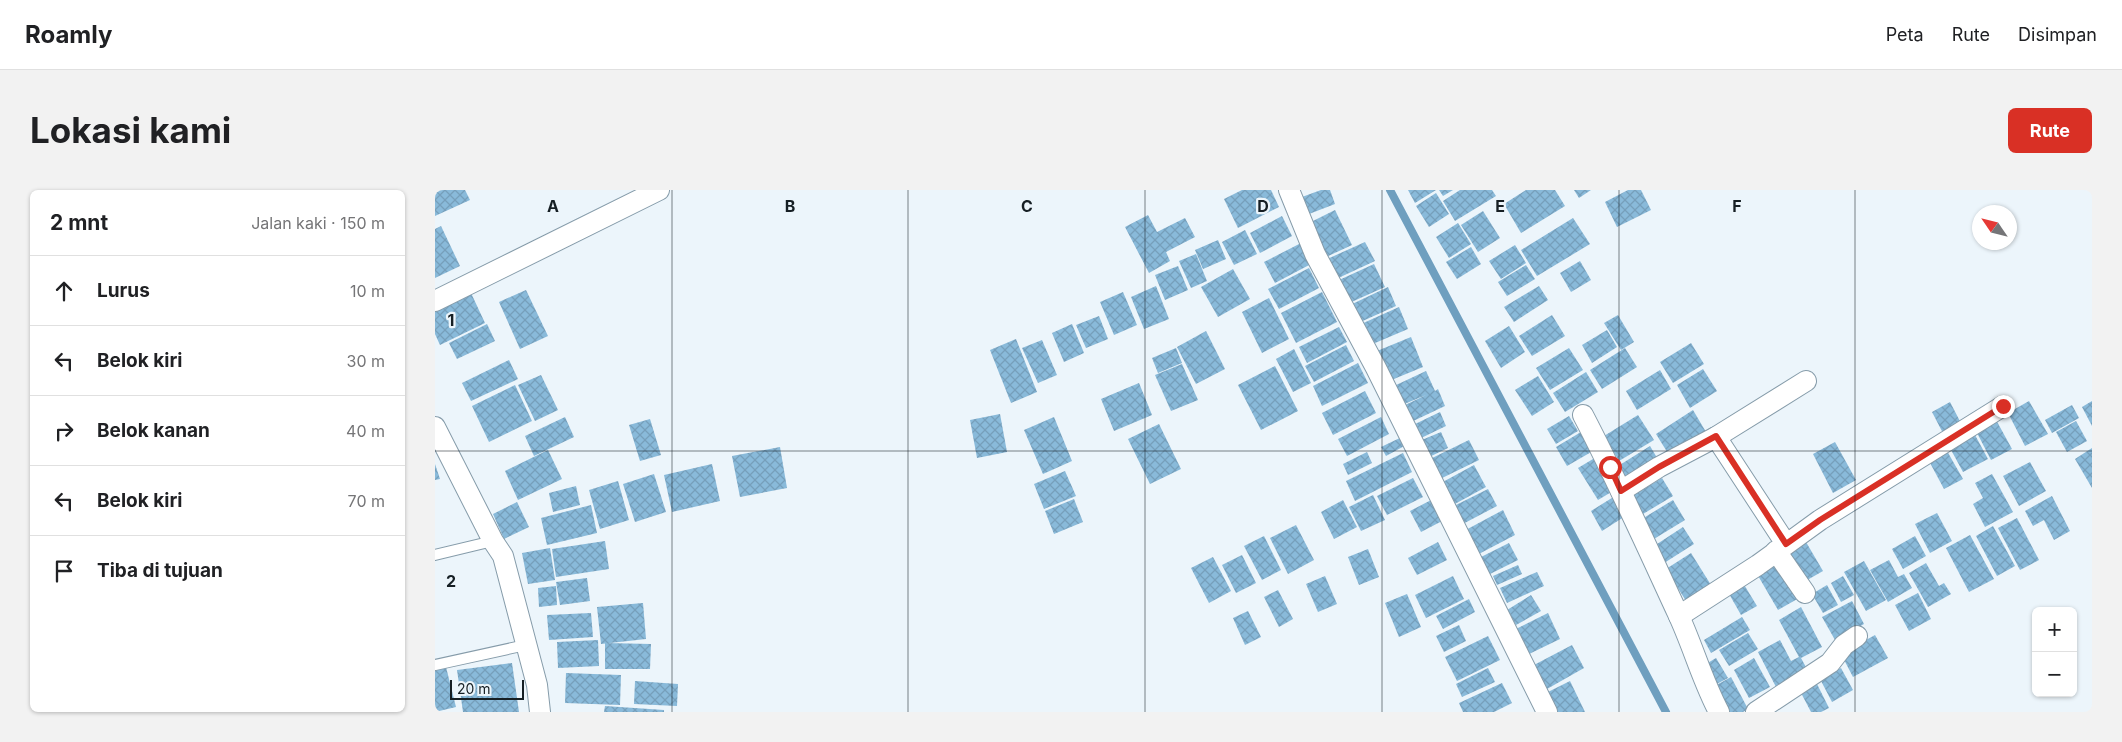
<!DOCTYPE html>
<html lang="id">
<meta charset="utf-8">
<style>
body{margin:0;font-family:Inter,sans-serif;background:#f2f2f2;color:#202124}
.controls{position:absolute;right:15px;bottom:15px;display:grid;overflow:hidden;border-radius:8px;box-shadow:0 1px 4px #0004}
.controls button{width:45px;height:45px;display:grid;place-items:center;padding:0;border:0;border-bottom:1px solid #e0e0e0;background:#fff;color:#202124;font:25px sans-serif}
.compass{position:absolute;left:1537px;top:15px;width:45px;height:45px;border-radius:50%;background:#fff;box-shadow:0 1px 4px #0004;rotate:305deg}
.scale{position:absolute;left:15px;bottom:12px;width:74px;box-sizing:border-box;padding-left:5px;border:2px solid #161f24;border-top:0;font-size:14px;line-height:18px;white-space:nowrap;color:#161f24;-webkit-text-stroke:4px #ecf5fb;paint-order:stroke}
.stop{position:absolute;width:15px;height:15px;margin:-11px;border:4px solid #d93025;border-radius:50%;background:#fff}
.stop.end{background:#d93025;border-color:#fff;box-shadow:0 1px 5px #0008}
.list{margin:0;padding:0;list-style:none}
h2{display:flex;justify-content:space-between;align-items:center;height:65px;margin:0;padding:0 20px;font-size:21px}
h2 small{font-size:16px;font-weight:400;color:#757577}
.list li{display:grid;grid-template-columns:32px 1fr auto;gap:15px;align-items:center;box-sizing:border-box;height:70px;padding:0 20px;border-top:1px solid #e0e0e0}
.list b{display:block;font-size:19px;white-space:nowrap}
.list em{font-size:16px;font-style:normal;color:#757577}
.icon{flex:none;width:28px;height:28px;fill:none;stroke:currentColor;stroke-width:2;stroke-linecap:round;stroke-linejoin:round}
.map{position:relative;flex:none;width:1657px;height:522px;overflow:hidden;border-radius:8px}
header{display:flex;align-items:center;gap:30px;box-sizing:border-box;height:70px;padding:0 25px;background:#fff;border-bottom:1px solid #e0e0e0}
header strong{font-size:24px}
nav{display:flex;gap:28px;margin-inline-start:auto;font-size:18px}
.intro{display:flex;align-items:center;justify-content:space-between;box-sizing:border-box;height:120px;padding:0 30px}
h1{margin:0;font-size:35px}
.button{padding:12px 22px;border-radius:8px;background:#d93025;color:#fff;font-size:18px;font-weight:700}
main{display:flex;gap:30px;padding:0 30px}
aside{flex:1;background:#fff;border-radius:8px;box-shadow:0 1px 4px #0004}
.map>svg:first-child{display:block}
</style>
<header>
<strong>Roamly</strong>
<nav><a>Peta</a><a>Rute</a><a>Disimpan</a></nav>
</header>
<div class="intro"><h1>Lokasi kami</h1><a class="button">Rute</a></div>
<main>
<aside>
<h2>2 mnt<small>Jalan kaki · 150 m</small></h2>
<ul class="list">
<li><svg class="icon" aria-label="ahead" viewBox="0 0 24 24"><path d="M12 20V5M6 11l6-6 6 6"/></svg><div><b>Lurus</b></div><em>10 m</em></li>
<li><svg class="icon" aria-label="left" viewBox="0 0 24 24"><path d="M17 20v-9H6M10 6l-5 5 5 5"/></svg><div><b>Belok kiri</b></div><em>30 m</em></li>
<li><svg class="icon" aria-label="right" viewBox="0 0 24 24"><path d="M7 20v-9h11M14 6l5 5-5 5"/></svg><div><b>Belok kanan</b></div><em>40 m</em></li>
<li><svg class="icon" aria-label="left" viewBox="0 0 24 24"><path d="M17 20v-9H6M10 6l-5 5 5 5"/></svg><div><b>Belok kiri</b></div><em>70 m</em></li>
<li><svg class="icon" aria-label="arrive" viewBox="0 0 24 24"><path d="M6 21V4h12l-3 4 3 4H6"/></svg><div><b>Tiba di tujuan</b></div></li>
</ul>
</aside>
<div class="map">
<svg width="1657" height="522" viewBox="0 0 1657 522">
<defs>
<pattern id="building-cross-hatch" width="8" height="8" patternUnits="userSpaceOnUse" patternTransform="scale(1.25)"><rect width="8" height="8" fill="#89bada"/><path d="M0 0l8 8M0 8l8-8" fill="none" stroke="#769fbb"/></pattern>
</defs>
<rect width="100%" height="100%" fill="#ecf5fb"/>
<g fill="none" stroke-linecap="round" stroke-linejoin="round">
<!-- stream -->
<path stroke="#6f9fbf" stroke-width="8" d="M955 0 1231 522"/>
</g>
<!-- building -->
<g fill="url(#building-cross-hatch)">
<path d="M0 0H30L35 10 0 26Z"/>
<path d="M807 0H836L844 17 803 38 789 9Z"/>
<path d="M886 0H895L900 14 874 24 867 7Z"/>
<path d="M973 0H1001L980 13Z"/>
<path d="M1004 0H1018L1008 6Z"/>
<path d="M1025 0H1057L1061 6 1020 31 1008 11Z"/>
<path d="M1091 0H1120L1130 16 1086 43 1069 14Z"/>
<path d="M1139 0H1156L1144 8Z"/>
<path d="M1193 0H1206L1216 20 1182 37 1170 12Z"/>
<path d="M1001 3 1014 24 994 37 981 16Z"/>
<path d="M900 20 917 55 889 68 872 34Z"/>
<path d="M1048 21 1065 48 1043 62 1026 35Z"/>
<path d="M713 25 722 42 750 28 760 47 731 62 735 71 714 83 690 37Z"/>
<path d="M847 26 857 46 825 63 815 43Z"/>
<path d="M1138 28 1155 54 1102 86 1086 60Z"/>
<path d="M1023 33 1036 54 1014 68 1001 47Z"/>
<path d="M6 36 25 76 0 88V39Z"/>
<path d="M810 40 822 64 799 75 787 52Z"/>
<path d="M783 50 791 69 768 79 760 60Z"/>
<path d="M868 52 878 73 840 93 829 72Z"/>
<path d="M930 52 940 71 899 90 890 70Z"/>
<path d="M1080 55 1091 73 1066 89 1054 71Z"/>
<path d="M1036 57 1046 74 1022 89 1011 72Z"/>
<path d="M761 64 772 91 756 98 744 71Z"/>
<path d="M1145 71 1156 90 1136 102 1125 83Z"/>
<path d="M939 74 950 97 912 114 902 91Z"/>
<path d="M1091 75 1100 89 1072 106 1063 92Z"/>
<path d="M743 76 753 100 730 110 720 85Z"/>
<path d="M874 78 884 98 844 119 833 99Z"/>
<path d="M798 79 815 109 783 127 766 97Z"/>
<path d="M721 96 734 129 709 139 696 107Z"/>
<path d="M1104 96 1113 110 1079 132 1069 117Z"/>
<path d="M953 97 961 116 921 134 913 116Z"/>
<path d="M91 100 113 146 85 159 64 112Z"/>
<path d="M688 102 702 135 679 145 665 112Z"/>
<path d="M887 102 902 132 861 153 846 123Z"/>
<path d="M36 103 50 133 5 155 0 144V120Z"/>
<path d="M834 108 854 149 827 163 807 122Z"/>
<path d="M964 117 973 139 933 156 924 135Z"/>
<path d="M1117 125 1130 146 1097 166 1084 146Z"/>
<path d="M1183 125 1199 152 1186 160 1169 133Z"/>
<path d="M664 126 673 149 651 158 641 135Z"/>
<path d="M52 134 60 151 22 169 14 153Z"/>
<path d="M637 134 649 163 629 172 617 143Z"/>
<path d="M1074 136 1090 162 1066 178 1050 151Z"/>
<path d="M904 137 912 152 872 173 864 157Z"/>
<path d="M1172 140 1182 157 1157 173 1147 155Z"/>
<path d="M771 141 790 179 761 194 742 157Z"/>
<path d="M976 147 988 177 954 191 942 161Z"/>
<path d="M581 149 602 202 576 213 555 160Z"/>
<path d="M607 150 622 185 603 193 587 158Z"/>
<path d="M1256 153 1269 174 1238 193 1225 172Z"/>
<path d="M911 155 919 171 879 192 870 176Z"/>
<path d="M741 158 747 173 723 183 717 168Z"/>
<path d="M1134 158 1148 180 1115 200 1101 178Z"/>
<path d="M1190 158 1202 177 1167 199 1155 180Z"/>
<path d="M859 159 876 193 858 202 841 169Z"/>
<path d="M74 170 83 189 36 211 27 193Z"/>
<path d="M923 173 933 193 887 216 878 196Z"/>
<path d="M747 174 763 210 736 221 720 185Z"/>
<path d="M840 176 863 221 826 240 803 195Z"/>
<path d="M1268 179 1282 201 1255 218 1242 195Z"/>
<path d="M1225 180 1236 199 1202 220 1191 201Z"/>
<path d="M991 181 1000 201 1003 199 1010 216 974 233 966 217 991 205 967 215 959 196Z"/>
<path d="M1151 182 1163 202 1130 222 1118 203Z"/>
<path d="M106 185 123 220 100 231 83 195Z"/>
<path d="M1103 186 1119 212 1097 226 1080 200Z"/>
<path d="M704 193 717 225 679 241 666 209Z"/>
<path d="M80 195 97 231 54 252 37 216Z"/>
<path d="M930 201 941 223 898 245 887 223Z"/>
<path d="M1594 211 1613 244 1590 256 1573 223Z"/>
<path d="M1657 211V236L1647 217Z"/>
<path d="M1515 212 1528 237 1510 247 1497 222Z"/>
<path d="M1637 215 1644 228 1617 243 1610 230Z"/>
<path d="M1258 220 1271 242 1234 265 1221 244Z"/>
<path d="M1005 222 1011 236 982 250 976 236Z"/>
<path d="M565 224 572 262 542 268 535 230Z"/>
<path d="M1203 225 1219 250 1184 271 1169 246Z"/>
<path d="M1134 226 1143 241 1121 254 1112 239Z"/>
<path d="M130 227 139 247 99 266 90 246Z"/>
<path d="M619 227 637 271 608 284 589 240Z"/>
<path d="M946 227 954 244 912 266 903 249Z"/>
<path d="M1560 228 1577 259 1556 270 1540 239Z"/>
<path d="M215 229 226 265 205 271 194 235Z"/>
<path d="M1641 231 1652 251 1632 262 1621 242Z"/>
<path d="M724 234 746 279 715 294 693 249Z"/>
<path d="M1006 242 1013 258 990 269 982 252Z"/>
<path d="M1146 242 1158 261 1132 276 1121 257Z"/>
<path d="M1540 245 1553 269 1528 282 1515 258Z"/>
<path d="M969 246 973 254 951 266 946 257Z"/>
<path d="M1034 250 1044 270 1001 291 991 271Z"/>
<path d="M1400 252 1421 290 1398 303 1378 264Z"/>
<path d="M1215 256 1224 271 1189 293 1180 278Z"/>
<path d="M345 257 352 298 305 307 297 266Z"/>
<path d="M1657 258V298L1640 269Z"/>
<path d="M113 260 127 289 83 310 70 281Z"/>
<path d="M1512 261 1528 289 1509 299 1494 271Z"/>
<path d="M932 262 937 273 913 285 908 274Z"/>
<path d="M968 263 977 282 920 311 911 291Z"/>
<path d="M1163 266 1183 298 1163 310 1143 278Z"/>
<path d="M1595 272 1611 301 1584 316 1568 286Z"/>
<path d="M0 274 5 289 0 290Z"/>
<path d="M277 274 285 311 237 322 229 285Z"/>
<path d="M1039 275 1051 297 1018 315 1006 293Z"/>
<path d="M630 281 641 306 609 319 599 294Z"/>
<path d="M219 284 231 322 200 332 188 294Z"/>
<path d="M1557 284 1578 322 1550 337 1538 314 1548 308 1540 293Z"/>
<path d="M978 288 988 307 952 325 942 306Z"/>
<path d="M1227 288 1238 306 1208 324 1197 306Z"/>
<path d="M183 291 194 330 165 339 154 300Z"/>
<path d="M141 296 145 315 118 322 114 303Z"/>
<path d="M1053 299 1062 316 1024 336 1015 318Z"/>
<path d="M938 305 950 330 926 341 914 317Z"/>
<path d="M1180 306 1192 325 1167 341 1156 321Z"/>
<path d="M1617 306 1635 341 1619 350 1609 330 1598 336 1590 321Z"/>
<path d="M1000 308 1011 329 986 342 975 321Z"/>
<path d="M639 309 648 332 619 344 610 321Z"/>
<path d="M908 310 922 337 899 349 886 322Z"/>
<path d="M1238 310 1250 330 1214 352 1202 332Z"/>
<path d="M82 312 94 337 69 349 58 324Z"/>
<path d="M156 315 162 343 112 355 106 328Z"/>
<path d="M1068 320 1080 345 1040 366 1027 342Z"/>
<path d="M1502 323 1517 351 1495 363 1480 334Z"/>
<path d="M1582 328 1604 370 1585 380 1563 338Z"/>
<path d="M861 335 879 370 853 384 835 348Z"/>
<path d="M1558 336 1580 376 1562 386 1541 346Z"/>
<path d="M1248 337 1259 354 1226 375 1216 358Z"/>
<path d="M1535 345 1559 389 1534 402 1511 358Z"/>
<path d="M829 346 846 380 827 390 809 356Z"/>
<path d="M1480 346 1491 366 1468 379 1457 359Z"/>
<path d="M170 351 174 379 121 387 117 359Z"/>
<path d="M1003 352 1012 370 982 385 973 368Z"/>
<path d="M1371 352 1388 381 1367 393 1350 365Z"/>
<path d="M1074 353 1083 370 1053 385 1044 368Z"/>
<path d="M115 358 120 390 93 394 87 363Z"/>
<path d="M933 359 944 387 924 395 913 367Z"/>
<path d="M1256 363 1276 395 1251 411 1231 379Z"/>
<path d="M807 365 821 393 801 403 787 375Z"/>
<path d="M778 367 796 401 774 413 756 378Z"/>
<path d="M1454 370 1463 387 1469 384 1477 398 1453 412 1435 380Z"/>
<path d="M1429 371 1451 410 1431 421 1409 382Z"/>
<path d="M1343 372 1364 408 1343 420 1322 384Z"/>
<path d="M1491 373 1504 396 1509 393 1516 404 1493 417 1474 383Z"/>
<path d="M1083 375 1087 384 1062 395 1058 386Z"/>
<path d="M1102 382 1109 396 1072 413 1065 398Z"/>
<path d="M890 386 902 414 883 422 871 394Z"/>
<path d="M1018 386 1029 409 991 428 980 405Z"/>
<path d="M1408 386 1419 405 1406 412 1396 393Z"/>
<path d="M152 388 155 411 125 415 121 392Z"/>
<path d="M1308 393 1322 416 1306 425 1293 402Z"/>
<path d="M1392 395 1403 415 1388 423 1377 404Z"/>
<path d="M121 396 122 415 104 417 103 398Z"/>
<path d="M843 400 858 429 844 437 829 407Z"/>
<path d="M1483 403 1496 429 1474 441 1460 415Z"/>
<path d="M972 404 986 437 964 447 950 413Z"/>
<path d="M1096 405 1106 421 1081 435 1072 420Z"/>
<path d="M1034 409 1040 422 1008 439 1001 426Z"/>
<path d="M1417 411 1429 434 1400 450 1387 427Z"/>
<path d="M208 413 211 449 166 454 162 417Z"/>
<path d="M1366 417 1387 457 1366 468 1372 479 1341 497 1323 462 1345 450 1356 471 1364 467 1344 430Z"/>
<path d="M813 421 826 447 810 455 798 428Z"/>
<path d="M156 423 158 447 114 450 112 425Z"/>
<path d="M1113 423 1125 449 1092 465 1079 440Z"/>
<path d="M1307 427 1315 440 1276 463 1269 450Z"/>
<path d="M1024 435 1031 451 1009 462 1001 446Z"/>
<path d="M1313 443 1323 459 1294 476 1284 460Z"/>
<path d="M1440 445 1453 468 1418 487 1406 464Z"/>
<path d="M1053 446 1065 470 1022 491 1010 467Z"/>
<path d="M163 450 164 476 123 478 122 452Z"/>
<path d="M170 453 216 454 215 479H170Z"/>
<path d="M1137 455 1149 478 1112 499 1099 475Z"/>
<path d="M1281 468 1293 488 1278 496 1266 477Z"/>
<path d="M1319 468 1335 497 1314 508 1299 480Z"/>
<path d="M77 473 84 522H28L22 480Z"/>
<path d="M11 477 21 517 0 522V480Z"/>
<path d="M1053 478 1060 492 1027 507 1021 494Z"/>
<path d="M1406 478 1418 500 1397 512 1385 489Z"/>
<path d="M131 483 186 485 185 515 130 513Z"/>
<path d="M1296 487 1313 519 1308 522H1289L1276 498Z"/>
<path d="M1380 490 1394 518 1386 522H1376L1364 499Z"/>
<path d="M200 491 243 494 242 516 199 514Z"/>
<path d="M1135 491 1150 522H1121L1111 503Z"/>
<path d="M1067 493 1077 513 1059 522H1028L1024 513Z"/>
<path d="M170 516 229 520V522H169Z"/>
</g>
<g fill="none" stroke-linecap="round" stroke-linejoin="round">
<!-- lane casing -->
<g stroke="#869caa" stroke-width="12">
<g id="lane">
<path d="M0 365 58 351"/>
<path d="M0 475 91 455"/>
</g>
</g>
<!-- street casing -->
<g stroke="#869caa" stroke-width="22">
<g id="street">
<path d="M854 0 880 64 941 178 1112 522"/>
<path d="M0 111 224 0"/>
<path d="M1148 225C1182 290 1212 357 1243 424 1258 456 1267 490 1284 522"/>
<path d="M0 237 58 351 68 366 102 495 105 522"/>
<path d="M1281 247 1351 354"/>
<path d="M1186 301 1224 277 1281 247 1371 191"/>
<path d="M1341 361 1370 403"/>
<path d="M1244 426 1323 375 1385 330 1568 216"/>
<path d="M1321 522 1395 473 1409 455 1422 446"/>
</g>
</g>
<!-- lane -->
<use href="#lane" stroke="#fff" stroke-width="10"/>
<!-- street -->
<use href="#street" stroke="#fff" stroke-width="20"/>
</g>
<g fill="none" stroke-linecap="round" stroke-linejoin="round">
<!-- route -->
<path stroke="#d93025" stroke-width="6" d="M1175 277 1186 301 1224 277 1281 246 1351 354 1385 330 1568 216"/>
</g>
<!-- grid -->
<path fill="none" stroke="#161f24" stroke-width="1" stroke-opacity="0.55" d="M237 0V522M473 0V522M710 0V522M947 0V522M1184 0V522M1420 0V522M0 261H1657"/>
<g font-size="16" text-anchor="middle" font-weight="bold" fill="#161f24" stroke="#ecf5fb" stroke-width="4.5" stroke-linejoin="round" paint-order="stroke">
<text x="118" y="22">A</text>
<text x="355" y="22">B</text>
<text x="592" y="22">C</text>
<text x="828" y="22">D</text>
<text x="1065" y="22">E</text>
<text x="1302" y="22">F</text>
<text x="16" y="136">1</text>
<text x="16" y="397">2</text>
</g>
</svg>
<div class="controls">
<button>+</button>
<button>−</button>
</div>
<svg class="compass" viewBox="-18 -18 36 36"><path d="M0-13l5 13h-10z" fill="#e53935"/><path d="M0 13l5-13h-10z" fill="#757577"/></svg>
<div class="scale">20 m</div>
<div class="stop" style="left:1175px;top:277px"></div>
<div class="stop end" style="left:1568px;top:216px"></div>
</div>
</main>
